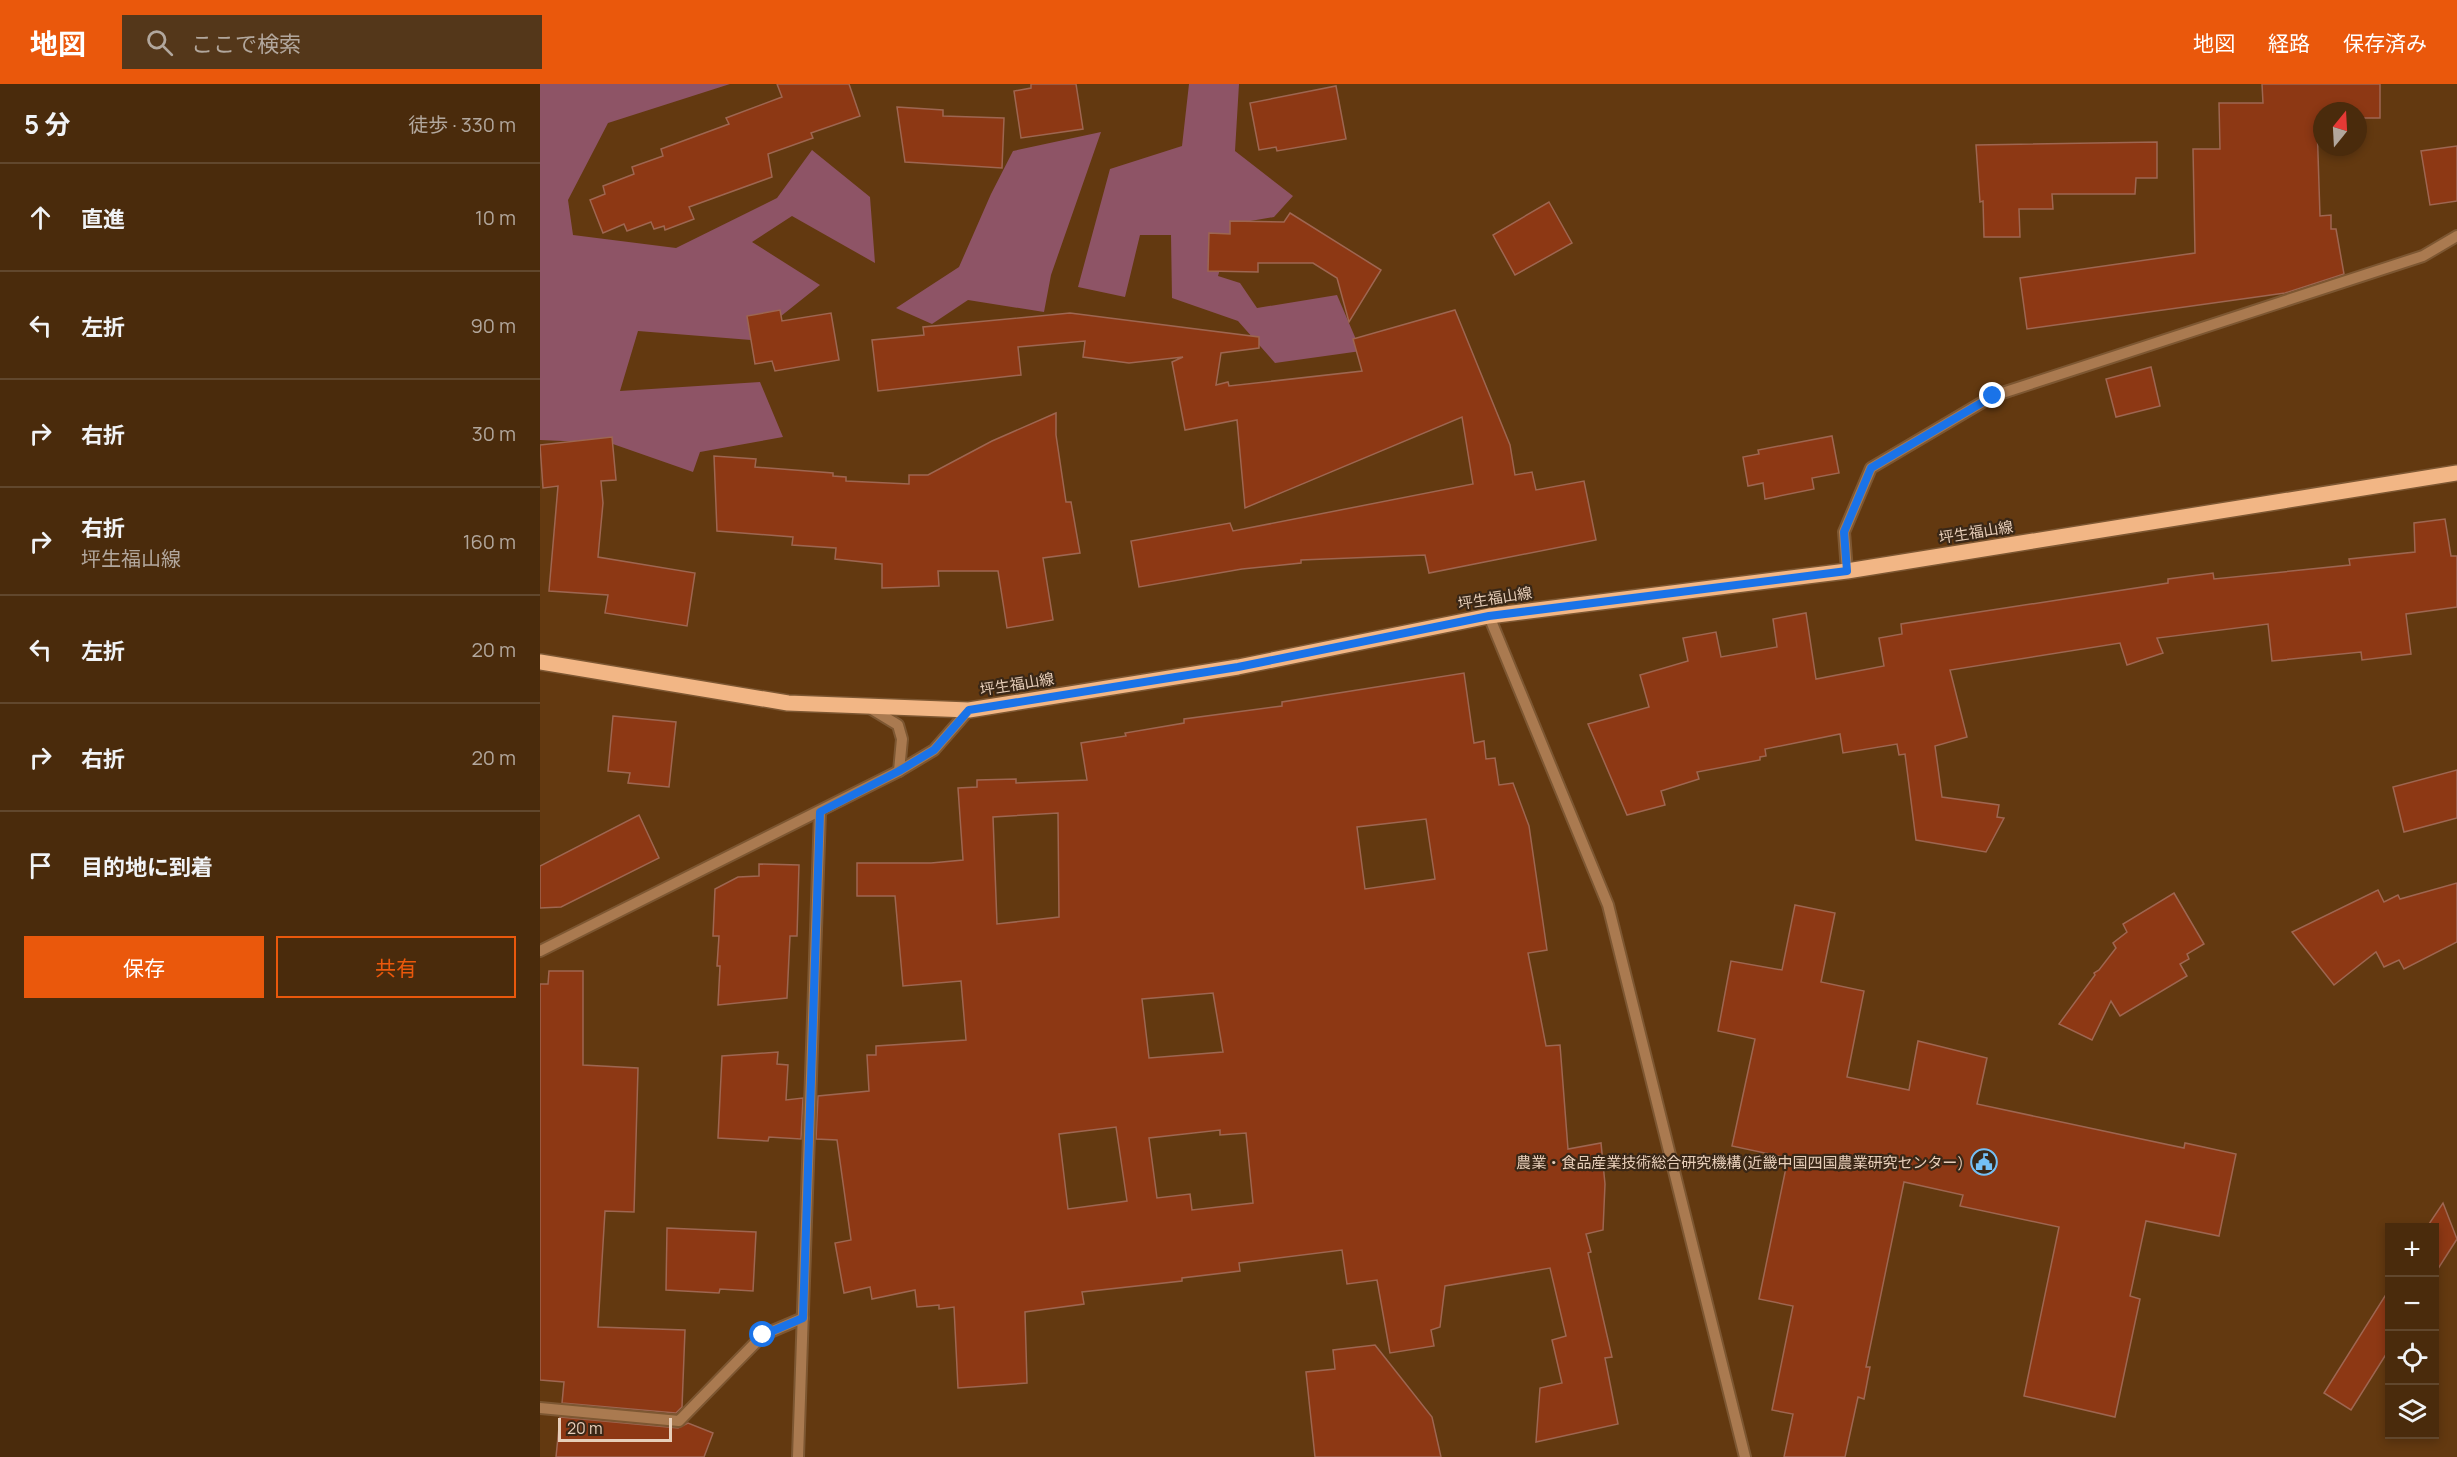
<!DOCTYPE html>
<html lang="ja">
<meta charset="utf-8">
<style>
body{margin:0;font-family:Manrope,"Noto Sans JP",sans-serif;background:#54371a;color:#f1f3f6}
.controls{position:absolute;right:18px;bottom:18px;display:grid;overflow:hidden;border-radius:0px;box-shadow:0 3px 9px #0003}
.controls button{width:54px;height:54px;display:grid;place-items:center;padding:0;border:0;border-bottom:2px solid #61472d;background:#4a2b0c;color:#f1f3f6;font:30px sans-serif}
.compass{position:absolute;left:1773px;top:18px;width:54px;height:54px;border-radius:50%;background:#4a2b0c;box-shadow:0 3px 9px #0003;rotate:18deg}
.scale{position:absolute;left:18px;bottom:15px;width:114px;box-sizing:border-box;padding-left:6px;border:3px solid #e7ceb9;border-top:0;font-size:16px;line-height:21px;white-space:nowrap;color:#e7ceb9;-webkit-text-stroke:4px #3a2716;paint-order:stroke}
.stop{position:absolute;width:18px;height:18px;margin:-14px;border:4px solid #1a73e8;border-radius:50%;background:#fff}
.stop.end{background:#1a73e8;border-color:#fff;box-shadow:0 2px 6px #0008}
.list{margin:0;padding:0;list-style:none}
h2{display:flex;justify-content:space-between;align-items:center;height:78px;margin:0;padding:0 24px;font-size:26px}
h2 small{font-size:20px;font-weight:400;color:#b2a79d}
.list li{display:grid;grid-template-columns:39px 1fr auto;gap:18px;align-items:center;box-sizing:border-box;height:108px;padding:0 24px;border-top:2px solid #61472d}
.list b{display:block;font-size:22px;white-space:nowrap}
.list p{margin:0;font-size:20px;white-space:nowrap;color:#b2a79d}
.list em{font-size:20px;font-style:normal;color:#b2a79d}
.actions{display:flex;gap:12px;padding:18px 24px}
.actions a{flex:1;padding:14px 0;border:2px solid #ea580c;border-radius:0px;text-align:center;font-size:21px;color:#ea580c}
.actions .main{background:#ea580c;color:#fff}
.icon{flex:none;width:33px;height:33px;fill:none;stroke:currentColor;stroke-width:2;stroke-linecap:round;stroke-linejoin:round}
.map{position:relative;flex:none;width:1917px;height:1373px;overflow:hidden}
header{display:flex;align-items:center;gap:36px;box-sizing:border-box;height:84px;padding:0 30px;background:#ea580c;color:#fff}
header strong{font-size:28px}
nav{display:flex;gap:33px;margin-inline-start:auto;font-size:21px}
.search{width:420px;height:54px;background:#54371a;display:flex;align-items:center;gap:15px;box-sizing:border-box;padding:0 21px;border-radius:0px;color:#b2a79d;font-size:22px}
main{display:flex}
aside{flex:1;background:#4a2b0c}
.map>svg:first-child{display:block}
</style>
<header>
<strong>地図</strong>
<div class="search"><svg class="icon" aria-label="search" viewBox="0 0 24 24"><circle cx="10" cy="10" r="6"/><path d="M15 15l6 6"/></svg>ここで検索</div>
<nav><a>地図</a><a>経路</a><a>保存済み</a></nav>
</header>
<main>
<aside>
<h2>5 分<small>徒歩 · 330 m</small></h2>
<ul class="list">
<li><svg class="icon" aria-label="ahead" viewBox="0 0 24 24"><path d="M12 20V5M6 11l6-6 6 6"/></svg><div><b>直進</b></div><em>10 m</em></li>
<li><svg class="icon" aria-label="left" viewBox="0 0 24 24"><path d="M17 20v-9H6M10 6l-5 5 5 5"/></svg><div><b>左折</b></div><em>90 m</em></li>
<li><svg class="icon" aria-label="right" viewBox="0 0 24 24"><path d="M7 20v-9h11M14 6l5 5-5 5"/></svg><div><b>右折</b></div><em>30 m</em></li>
<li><svg class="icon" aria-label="right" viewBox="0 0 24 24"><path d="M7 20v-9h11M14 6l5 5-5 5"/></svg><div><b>右折</b><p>坪生福山線</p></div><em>160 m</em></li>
<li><svg class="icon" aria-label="left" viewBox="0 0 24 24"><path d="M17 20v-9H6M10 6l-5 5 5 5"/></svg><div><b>左折</b></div><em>20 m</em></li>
<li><svg class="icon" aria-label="right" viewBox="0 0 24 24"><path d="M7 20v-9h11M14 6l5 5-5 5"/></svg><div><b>右折</b></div><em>20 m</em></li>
<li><svg class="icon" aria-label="arrive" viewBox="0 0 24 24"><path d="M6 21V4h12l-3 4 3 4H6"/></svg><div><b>目的地に到着</b></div></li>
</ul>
<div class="actions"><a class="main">保存</a><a>共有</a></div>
</aside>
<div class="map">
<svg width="1917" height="1373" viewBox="0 0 1917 1373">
<rect width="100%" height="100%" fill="#633910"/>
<!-- green -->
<g fill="#8e5466">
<path d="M0 0H190L68 39 28 116 33 151 136 164 237 114 272 66 330 113 335 179 252 132 212 158 280 201 211 256 98 247 80 307 220 298 243 353 160 368 153 388 70 359 0 356Z"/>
<path d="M649 0H699L695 67 753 112 734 133 693 140 678 192 700 199 717 224 797 211 821 267 735 279 698 237 632 214 631 151H600L585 213 538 203 570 85 642 62Z"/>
<path d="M561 48 511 191 504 228 428 216 392 240 356 224 419 183 451 110 473 67Z"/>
</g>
<!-- building -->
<g fill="#8d3814" stroke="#9e6651" stroke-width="1.5" fill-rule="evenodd">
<path d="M237 0H309L320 32 271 49 273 54 228 70 232 93 149 123 154 135 125 146 124 142 114 145 111 138 87 147 84 140 63 149 50 116 65 110 63 102 94 90 92 83 123 72 121 65 189 40 186 34 242 13Z"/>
<path d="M491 0H536L543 45 481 54 474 7 491 4Z"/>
<path d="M1722 0H1840V34H1818V27H1782V39H1777L1780 132 1791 131V145H1796L1804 190 1745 209 1487 245 1480 194 1655 169 1653 65H1680L1679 19H1723Z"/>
<path d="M796 2 806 55 737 67 736 63 719 66 710 19Z"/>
<path d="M357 23 403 26V32L464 34 462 84 365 78Z"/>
<path d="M1617 58V94H1596L1595 110H1512L1513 125H1479L1480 153H1444L1443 117 1440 118 1436 61Z"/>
<path d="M1917 62V117L1890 121 1881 67Z"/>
<path d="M1009 118 1032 159 975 191 953 151Z"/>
<path d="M750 129 841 186 809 238 797 194 773 179H718V188L668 187 669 149 690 150V137L744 138Z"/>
<path d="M240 226 242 237 291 229 299 276 235 287 232 277 215 280 207 232Z"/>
<path d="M915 226 970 361 975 391 992 388 996 406 1044 397 1056 456 889 489 885 471 761 476V479L702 485 599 503 591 457 690 439 693 447 933 400 922 333 705 424 697 336 645 346 632 278 643 273 589 279 543 273 545 257 478 263 481 291 338 307 332 256 384 251 383 243 530 229 719 253V264L681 269 676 301 688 298 689 302 822 287 813 255Z"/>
<path d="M1611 283 1620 322 1576 333 1566 295Z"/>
<path d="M516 329V351L526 418H531L540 469 503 474 513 536 467 544 458 487H398L399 502 342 504V480L295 475 296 464 252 461 253 453 177 447 174 372 216 375 215 383 293 389V392L306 393V397L369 400V391H388L452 357Z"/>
<path d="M1292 352 1299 389 1272 394 1274 405 1225 415 1223 399 1208 402 1203 373 1219 370 1218 366Z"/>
<path d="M72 353 76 396 61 397 63 419 58 473 155 489 147 542 65 529 68 511 9 507 18 402 3 404 0 361Z"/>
<path d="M1905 435 1911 472H1917V523L1866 530 1871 570 1822 576 1821 568 1732 577 1728 540 1617 554 1623 569 1587 581 1580 559 1410 586 1427 653 1395 662 1402 713 1459 721 1457 733 1464 734 1446 768 1376 756 1365 670 1359 671 1357 660 1303 669 1300 650 1225 665 1226 672 1220 673V676L1157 688 1159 695 1121 707 1125 721 1087 731 1048 640 1109 623 1100 591 1148 577 1143 554 1176 548 1181 573 1237 563 1233 535 1266 529 1276 595 1344 582 1339 554 1362 550 1361 540 1628 499V495L1673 489 1674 495 1810 481 1809 475 1875 468 1874 439Z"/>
<path d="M924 589 934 659 944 657 946 675 955 674 959 701 973 699 989 742 1007 866 988 869 1006 962 1020 961 1028 1065 1061 1059 1065 1100 1063 1146 1046 1150 1051 1168 1048 1169 1072 1273 1065 1274 1078 1340 996 1358 1000 1304 1022 1299 1012 1256 1026 1252 1010 1184 905 1202 900 1243 891 1246 894 1262 850 1269 837 1196 807 1200 802 1166 699 1179 700 1187 642 1194V1197L542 1208 544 1220 485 1228 487 1299 418 1304 414 1223 399 1225V1221L377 1223 375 1206 332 1215 330 1203 304 1209 295 1159 311 1156 297 1056 276 1055 278 1012 329 1007 327 971H336V962L426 956 421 897 363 902 355 812H317V779H391L423 776 418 704 437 703V696L476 695V699L547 696 541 659 586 652 585 649 644 639V635L742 622V618ZM518 729 519 833 457 840 453 733ZM886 735 895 795 825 805 817 743ZM673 909 683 968 609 974 602 915ZM576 1043 587 1117 528 1125 519 1050ZM680 1046V1051L706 1049 713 1119 652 1126 650 1110 617 1114 609 1054Z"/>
<path d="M73 632 136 638 129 703 88 699 90 689 68 687Z"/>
<path d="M1917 686V734L1864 748 1853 703Z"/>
<path d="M99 731 119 774 21 823 0 824V782Z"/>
<path d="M219 780 259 781 257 852H250L247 914 178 921 180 882H177L179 852H173L175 805 198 793 219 792Z"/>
<path d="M1917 799V858L1864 885 1859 876 1844 883 1836 868 1794 901 1752 848 1838 806 1844 818 1858 811 1860 815Z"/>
<path d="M1634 809 1664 860 1647 870 1649 875 1640 880 1647 892 1580 932 1571 917 1552 956 1519 940 1555 891 1554 889 1559 886 1576 864 1573 859 1587 848 1583 840Z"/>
<path d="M1255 821 1295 829 1281 898 1324 907 1307 993 1369 1006 1378 957 1447 974 1437 1020 1644 1064 1645 1059 1696 1070 1679 1152 1606 1137 1590 1212 1600 1215 1575 1333 1484 1312 1519 1143 1420 1122 1423 1111 1364 1098 1326 1283H1330L1324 1315 1318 1313 1305 1373H1244L1253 1330 1232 1326 1253 1222 1219 1215 1248 1074 1192 1062 1215 955 1178 947 1191 877 1242 886Z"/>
<path d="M9 887H43V981L98 984 94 1128 65 1127 58 1243 145 1246 142 1323 136 1329 22 1319 24 1298 0 1296V900H8Z"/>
<path d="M238 968 237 980 248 981 246 1016 263 1014 261 1055 229 1053 228 1057 178 1054 182 972Z"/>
<path d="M1903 1119 1917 1155 1894 1191V1143H1887Z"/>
<path d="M127 1144 216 1148 213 1207 180 1205 179 1209 126 1206Z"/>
<path d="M1850 1204V1264L1811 1326 1784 1309Z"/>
<path d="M835 1261 892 1333 901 1373H775L766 1288 795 1285 793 1266Z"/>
<path d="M20 1333 138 1344 148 1339 173 1349 164 1373H16Z"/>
</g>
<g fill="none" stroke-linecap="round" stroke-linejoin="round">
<!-- minor casing -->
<g stroke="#7d5732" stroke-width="14">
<g id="minor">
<path d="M1307 487 1304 448 1331 384 1453 312 1883 172 1917 152"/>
<path d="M949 532 1068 821 1205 1373"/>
<path d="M330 624 358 641 362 655 359 687"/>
<path d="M0 867 359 687 394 666 429 626"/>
<path d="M0 1324 139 1337 223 1251 263 1234"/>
<path d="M258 1373 280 728"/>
</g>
</g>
<!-- major casing -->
<g stroke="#7d5732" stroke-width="18">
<path id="major" d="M0 578 248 619 429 626 698 583 949 532 1307 487 1917 389"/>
</g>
<!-- minor -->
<use href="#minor" stroke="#aa7a50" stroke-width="10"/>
<!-- major -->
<use href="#major" stroke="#f2b685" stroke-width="15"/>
</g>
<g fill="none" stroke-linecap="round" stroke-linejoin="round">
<!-- route -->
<path stroke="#1a73e8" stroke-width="8" d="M223 1251 263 1234 280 728 359 687 394 666 429 626 698 583 949 532 1307 487 1304 448 1331 384 1453 312"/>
</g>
<!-- icons -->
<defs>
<g id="civic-ring" transform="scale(1.35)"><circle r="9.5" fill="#3a2716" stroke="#74c0f6" stroke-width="1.5"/><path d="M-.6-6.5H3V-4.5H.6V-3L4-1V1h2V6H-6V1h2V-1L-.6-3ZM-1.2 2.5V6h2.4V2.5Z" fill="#74c0f6"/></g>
</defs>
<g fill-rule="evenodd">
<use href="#civic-ring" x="1444" y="1078"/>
</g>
<g text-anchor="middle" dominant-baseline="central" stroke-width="4.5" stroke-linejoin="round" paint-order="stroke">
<!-- street labels -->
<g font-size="15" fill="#e7ceb9" stroke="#3a2716">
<text transform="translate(1436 448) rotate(-9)">坪生福山線</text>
<text transform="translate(955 514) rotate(-9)">坪生福山線</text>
<text transform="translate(477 600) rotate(-9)">坪生福山線</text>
</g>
<!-- poi labels -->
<g font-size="15" fill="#e7ceb9" stroke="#3a2716" text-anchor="end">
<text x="1424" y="1078">農業・食品産業技術総合研究機構(近畿中国四国農業研究センター)</text>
</g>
</g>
</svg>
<div class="controls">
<button>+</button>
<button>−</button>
<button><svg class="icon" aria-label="locate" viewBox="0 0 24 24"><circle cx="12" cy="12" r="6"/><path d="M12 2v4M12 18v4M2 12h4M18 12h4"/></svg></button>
<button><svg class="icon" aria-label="layers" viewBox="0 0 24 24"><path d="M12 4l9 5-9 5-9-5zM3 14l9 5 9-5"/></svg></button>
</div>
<svg class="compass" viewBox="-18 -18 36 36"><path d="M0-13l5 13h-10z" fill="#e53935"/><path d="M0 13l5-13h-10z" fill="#b2a79d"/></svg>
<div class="scale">20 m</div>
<div class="stop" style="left:223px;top:1251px"></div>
<div class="stop end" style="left:1453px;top:312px"></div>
</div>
</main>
